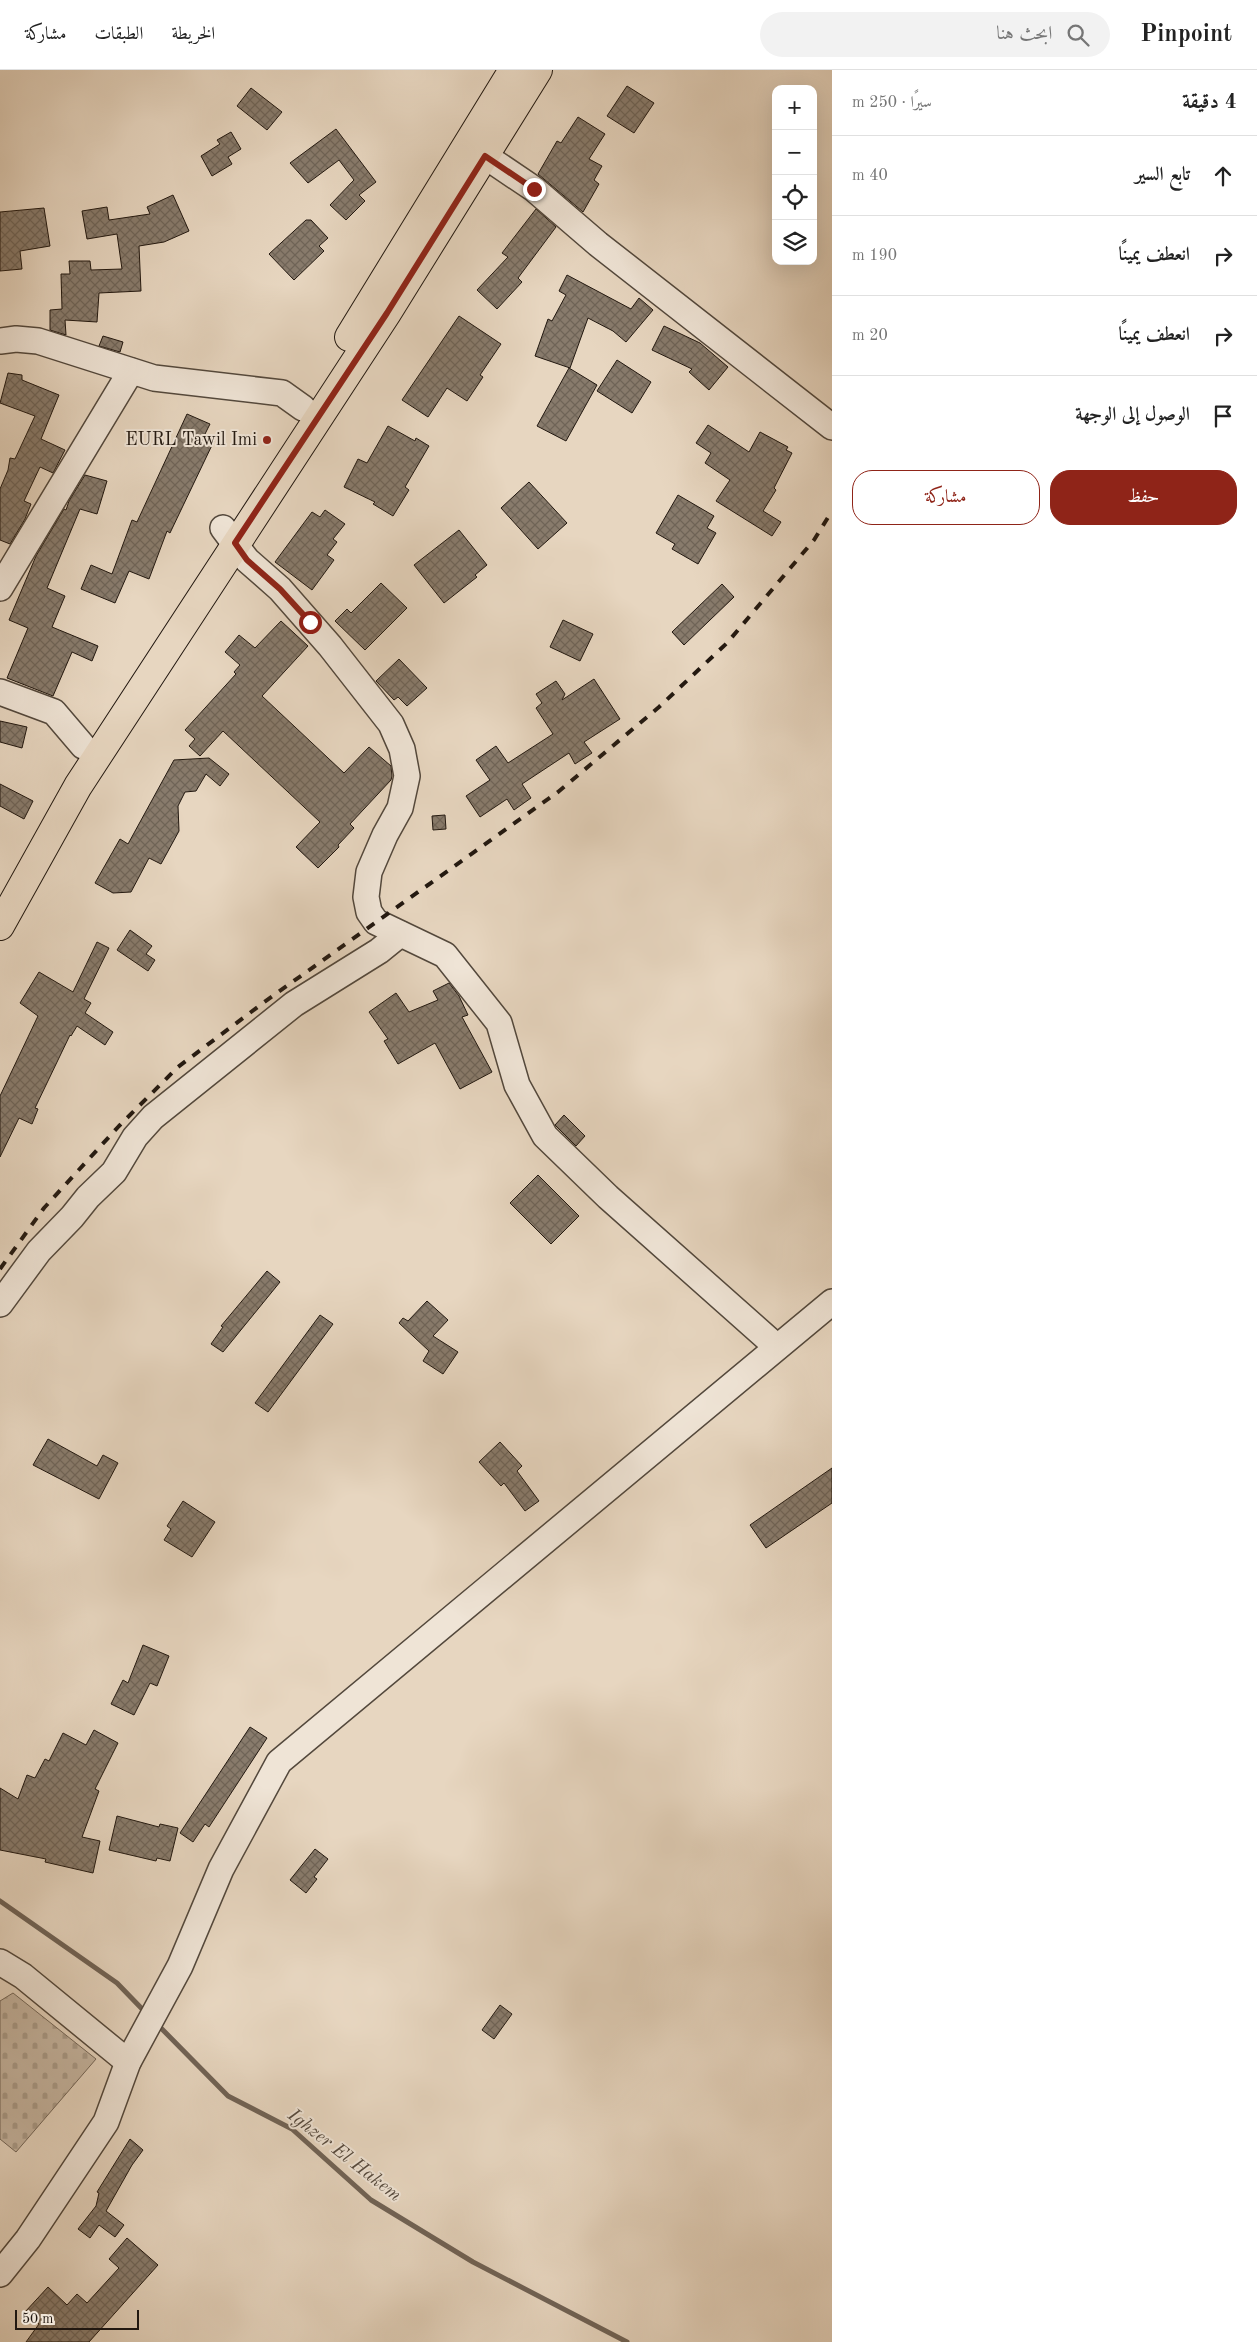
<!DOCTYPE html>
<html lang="ar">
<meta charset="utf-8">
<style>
body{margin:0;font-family:"Old Standard TT",Amiri,serif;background:#f2f2f2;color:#222;direction:rtl}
.controls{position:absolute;right:15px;top:15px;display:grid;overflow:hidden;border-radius:10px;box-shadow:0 5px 20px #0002}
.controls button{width:45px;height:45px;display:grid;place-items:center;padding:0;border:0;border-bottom:1px solid #e0e0e0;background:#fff;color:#222;font:25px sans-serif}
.scale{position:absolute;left:15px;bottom:12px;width:124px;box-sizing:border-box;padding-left:5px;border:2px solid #221810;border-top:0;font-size:14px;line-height:18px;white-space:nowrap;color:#221810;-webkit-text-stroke:4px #efe4d6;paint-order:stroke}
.stop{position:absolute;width:15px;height:15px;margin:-11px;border:4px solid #8f2418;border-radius:50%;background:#fff}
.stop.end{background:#8f2418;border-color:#fff;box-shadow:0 1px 5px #0008}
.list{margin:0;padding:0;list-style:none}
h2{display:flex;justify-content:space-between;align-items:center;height:65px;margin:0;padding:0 20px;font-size:21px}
h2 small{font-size:16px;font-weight:400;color:#767676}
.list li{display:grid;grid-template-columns:32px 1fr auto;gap:15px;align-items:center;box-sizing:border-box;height:80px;padding:0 20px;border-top:1px solid #e0e0e0}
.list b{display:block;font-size:19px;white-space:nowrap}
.list em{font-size:16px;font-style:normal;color:#767676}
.actions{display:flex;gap:10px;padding:15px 20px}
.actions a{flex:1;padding:11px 0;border:1px solid #8f2418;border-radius:20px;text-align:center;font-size:18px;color:#8f2418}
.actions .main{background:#8f2418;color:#fff}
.icon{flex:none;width:28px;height:28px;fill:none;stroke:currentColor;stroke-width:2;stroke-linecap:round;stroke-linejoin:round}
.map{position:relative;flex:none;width:832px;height:2272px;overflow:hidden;direction:ltr}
header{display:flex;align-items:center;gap:30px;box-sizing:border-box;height:70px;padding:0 25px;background:#fff;border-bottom:1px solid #e0e0e0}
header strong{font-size:24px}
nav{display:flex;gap:28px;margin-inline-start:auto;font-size:18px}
.search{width:350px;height:45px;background:#f2f2f2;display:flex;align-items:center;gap:12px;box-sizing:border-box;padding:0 18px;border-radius:28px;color:#767676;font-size:19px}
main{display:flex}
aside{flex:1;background:#fff}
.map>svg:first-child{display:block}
</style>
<header>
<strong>Pinpoint</strong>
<div class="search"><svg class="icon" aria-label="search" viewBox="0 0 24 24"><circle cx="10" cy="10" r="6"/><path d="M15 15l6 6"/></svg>ابحث هنا</div>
<nav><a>الخريطة</a><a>الطبقات</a><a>مشاركة</a></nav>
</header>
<main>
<aside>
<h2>4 دقيقة<small>سيرًا · 250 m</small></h2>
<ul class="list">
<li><svg class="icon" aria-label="ahead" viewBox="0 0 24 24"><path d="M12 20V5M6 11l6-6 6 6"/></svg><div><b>تابع السير</b></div><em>40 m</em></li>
<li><svg class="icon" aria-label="right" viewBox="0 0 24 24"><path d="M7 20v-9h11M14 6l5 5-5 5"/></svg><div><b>انعطف يمينًا</b></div><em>190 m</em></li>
<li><svg class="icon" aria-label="right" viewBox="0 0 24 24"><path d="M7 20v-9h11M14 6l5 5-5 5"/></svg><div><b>انعطف يمينًا</b></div><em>20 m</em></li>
<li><svg class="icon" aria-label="arrive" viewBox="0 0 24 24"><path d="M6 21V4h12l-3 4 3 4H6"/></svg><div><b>الوصول إلى الوجهة</b></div></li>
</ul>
<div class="actions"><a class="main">حفظ</a><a>مشاركة</a></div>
</aside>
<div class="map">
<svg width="832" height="2272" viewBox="0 0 832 2272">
<defs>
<pattern id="cemetery-stones" width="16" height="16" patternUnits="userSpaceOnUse" patternTransform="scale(1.25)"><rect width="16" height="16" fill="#c6b6a2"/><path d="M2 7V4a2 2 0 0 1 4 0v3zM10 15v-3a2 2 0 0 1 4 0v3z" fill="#aa9c8a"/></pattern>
<pattern id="building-cross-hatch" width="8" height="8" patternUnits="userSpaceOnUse" patternTransform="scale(1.25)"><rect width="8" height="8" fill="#887b6c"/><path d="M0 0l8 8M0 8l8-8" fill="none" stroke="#6f6457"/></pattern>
</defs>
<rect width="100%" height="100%" fill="#e7d6c0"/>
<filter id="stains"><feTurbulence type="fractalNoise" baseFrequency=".004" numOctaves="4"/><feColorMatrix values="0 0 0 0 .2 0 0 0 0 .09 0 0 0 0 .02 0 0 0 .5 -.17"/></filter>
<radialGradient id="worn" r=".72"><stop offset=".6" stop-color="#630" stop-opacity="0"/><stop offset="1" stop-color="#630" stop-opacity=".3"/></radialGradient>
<!-- cemetery -->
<path fill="url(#cemetery-stones)" stroke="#746759" d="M13 1923 96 1989 16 2082 0 2069V1931Z"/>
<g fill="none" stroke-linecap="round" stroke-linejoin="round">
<!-- stream -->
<g stroke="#706356" stroke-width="5">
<path d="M0 1831 117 1913 146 1943"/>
<path d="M157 1954 228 2026 292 2059 371 2130 473 2192 627 2272"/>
</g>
</g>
<!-- building -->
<g fill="url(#building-cross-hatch)" stroke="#221810">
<path d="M627 16 654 33 634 63 607 46Z"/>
<path d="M251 18 282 42 267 60 237 36Z"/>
<path d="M578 47 605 64 589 89 602 96 594 110 599 114 583 142 538 104 557 71 561 73Z"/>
<path d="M336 59 376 112 359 125 365 131 346 150 330 135 354 110 339 90 308 113 290 93Z"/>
<path d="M231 62 241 79 228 87 232 94 212 106 201 86 220 74 217 70Z"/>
<path d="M173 125 189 161 164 172 139 176 141 221 99 223 97 252 65 250 66 265 50 260V240L62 239 61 204H70L69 191H90L91 200 122 199 117 164 87 169 82 141 107 137 109 150 150 144 147 137Z"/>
<path d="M44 138 50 176 20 181 22 199 0 201V142Z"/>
<path d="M536 139 556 157 518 208 522 212 497 239 477 220 508 187 502 183Z"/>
<path d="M306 150H311L328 168 319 176 324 181 294 210 269 184Z"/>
<path d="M567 205 631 239 639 228 653 240 626 272 613 261 588 248 570 298 535 286 548 249 552 251 566 225 559 221Z"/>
<path d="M459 246 501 274 480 305 483 307 467 331 447 318 428 347 402 330Z"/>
<path d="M664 256 700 273 728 297 709 320 689 302 692 299 652 280Z"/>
<path d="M103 266 123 272 120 282 99 276Z"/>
<path d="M617 290 651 312 632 343 597 321Z"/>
<path d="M569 298 597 315 566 371 537 356Z"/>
<path d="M8 303 22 305V310L59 325 41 369 65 380 53 403 40 397 24 431 31 434 25 449 10 474 0 470V419L8 400 10 388 15 389 35 346 0 333Z"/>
<path d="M187 344 210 354 204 366 214 371 170 463 167 461 149 509 129 501 115 533 81 519 91 495 112 504 132 450 137 452Z"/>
<path d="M708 355 749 382 760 362 788 377 786 380 792 383 774 418 776 420 763 441 781 452 772 466 716 431 730 410 705 393 711 383 696 373Z"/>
<path d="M388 356 415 371 416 368 429 376 405 417 409 420 393 446 373 434 375 432 344 417 358 389 367 393Z"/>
<path d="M85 405 107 411 97 444 80 439 47 518 65 526 52 557 98 576 92 591 72 582 53 626 7 608 28 558 9 550 36 486 64 439 66 440 69 431Z"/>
<path d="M529 412 567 453 538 479 501 438Z"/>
<path d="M678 425 714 446 707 458 716 463 698 494 672 479 675 474 656 463Z"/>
<path d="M325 440 345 454 333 469 337 472 327 485 334 490 312 520 275 492 312 442 320 447Z"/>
<path d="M459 460 487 495 475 505 477 507 444 533 414 495Z"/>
<path d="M381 513 407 538 365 580 335 551 347 539 351 543Z"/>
<path d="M722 514 734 527 684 575 672 562Z"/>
<path d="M563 550 593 564 580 591 550 577Z"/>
<path d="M281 551 308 576 262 626 344 703 369 677 391 696 392 706 391 710 350 754 354 758 338 775 339 777 318 798 296 777 320 752 223 661 200 686 189 676 195 669 185 660 236 604 234 602 240 595 225 582 239 565 255 578Z"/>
<path d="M399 589 427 618 407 636 398 627 394 630 376 611Z"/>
<path d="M594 609 620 649 584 672 592 683 575 694 569 683 522 714 531 728 514 740 507 729 480 747 466 726 490 710 476 690 496 676 508 693 553 664 536 638 542 633 536 624 556 611 565 624 562 630Z"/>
<path d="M0 651 27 657 22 678 0 672Z"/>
<path d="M209 688 229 704 220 716 206 704 196 721 185 722 178 736 179 761 161 794 149 788 131 822 113 823 95 813 120 769 128 774 174 690Z"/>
<path d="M0 714 33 731 24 749 0 736Z"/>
<path d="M445 745 446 759 433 760 432 746Z"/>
<path d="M130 860 152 876 146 884 155 890 148 901 117 880Z"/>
<path d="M97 872 109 878 84 929 91 933 85 943 113 962 105 975 77 956 71 966 70 965 35 1038 38 1039 32 1054 19 1048 0 1087V1026L38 946 20 933 39 902 73 922Z"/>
<path d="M449 913 459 926 468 945 462 947 492 1002 460 1019 435 973 398 994 384 971 388 969 369 942 396 923 409 942 438 930 433 921Z"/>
<path d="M564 1045 585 1066 576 1076 555 1055Z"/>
<path d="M538 1105 579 1146 551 1174 510 1133Z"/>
<path d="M267 1201 280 1212 223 1282 211 1274 223 1257 221 1256Z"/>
<path d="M427 1231 448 1250 433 1266 458 1282 443 1304 423 1291 429 1281 399 1253 403 1248 408 1251Z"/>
<path d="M320 1245 333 1254 268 1342 255 1333Z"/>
<path d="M48 1369 97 1396 103 1385 118 1393 99 1429 33 1395Z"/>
<path d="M500 1372 522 1396 517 1401 539 1431 525 1441 504 1413 501 1416 479 1392Z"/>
<path d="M832 1398V1433L766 1478 750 1455Z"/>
<path d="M183 1431 215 1452 192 1487 164 1470 171 1459 167 1456Z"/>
<path d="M143 1575 169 1586 157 1616 150 1613 134 1645 111 1634 123 1610 128 1613Z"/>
<path d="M250 1657 267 1668 209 1757 205 1754 193 1772 180 1763Z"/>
<path d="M94 1660 118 1673 95 1719 99 1721 82 1767 100 1771 93 1803 45 1792 46 1789 0 1780V1718L18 1729 27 1705 35 1708 45 1689 49 1691 63 1663 86 1675Z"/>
<path d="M117 1746 159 1757 160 1754 178 1758 170 1791 157 1788 156 1791 109 1780Z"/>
<path d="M315 1779 328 1789 314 1807 317 1809 306 1823 290 1810Z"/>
<path d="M500 1935 512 1944 494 1969 482 1960Z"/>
<path d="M130 2069 143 2080 132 2095 106 2141 124 2155 115 2167 99 2155 90 2168 78 2159 96 2136 99 2123 97 2122Z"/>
<path d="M127 2168 158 2195 89 2272H26L39 2254 25 2242 48 2217 67 2235 77 2224 87 2233 119 2198 109 2189Z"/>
</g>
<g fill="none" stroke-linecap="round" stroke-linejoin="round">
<!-- minor casing -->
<g stroke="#53483c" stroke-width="28">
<g id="minor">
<path d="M485 86 534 119 598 174 832 357"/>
<path d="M0 271 16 269 38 271 154 308 282 323 303 338"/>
<path d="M223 458 247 490 280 519 330 576 391 654 402 679 407 706 400 738 385 765 369 802 366 827 369 842 376 852 445 885 499 953 517 1015 545 1066 608 1127 777 1277"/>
<path d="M0 518 131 301"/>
<path d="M0 622 54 642 83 676"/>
<path d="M0 1234 39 1181 72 1147 88 1127 114 1102 135 1067 153 1047 294 934 379 881 400 864"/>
<path d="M0 1892 23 1906 128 1992"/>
<path d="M0 2204 28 2169 106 2052 128 1992 180 1896 221 1799 279 1692 832 1232"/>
</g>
</g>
<!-- major casing -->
<g stroke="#221810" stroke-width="30">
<g id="major">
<path d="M349 267 513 0"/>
<path d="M0 856 78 716 387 243 538 0"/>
</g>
</g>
<!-- minor -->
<use href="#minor" stroke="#efe4d6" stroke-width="25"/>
<!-- major -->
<use href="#major" stroke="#e7d6c0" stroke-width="28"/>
<!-- rail -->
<path stroke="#221810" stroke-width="4" stroke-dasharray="9 9" stroke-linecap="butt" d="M0 1199 44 1138 119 1056 178 997 263 933 558 722 659 637 727 573 814 470 832 441"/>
</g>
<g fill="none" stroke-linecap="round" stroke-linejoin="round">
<!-- route -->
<path stroke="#8f2418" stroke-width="6" d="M310 552 280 519 247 490 235 473 387 243 485 86 534 119"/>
</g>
<!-- markers -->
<circle fill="#8f2418" stroke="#efe4d6" stroke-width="2" cx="267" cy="370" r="5"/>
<g text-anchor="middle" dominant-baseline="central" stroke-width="4" stroke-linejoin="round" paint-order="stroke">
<!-- poi labels -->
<g font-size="18" fill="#221810" stroke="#efe4d6" text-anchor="end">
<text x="257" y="370">EURL Tawil Imi</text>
</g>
<!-- water labels -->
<g font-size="19" font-style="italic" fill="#564a3e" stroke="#efe4d6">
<text transform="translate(344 2086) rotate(38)">Ighzer El Hakem</text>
</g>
</g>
<rect width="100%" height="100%" filter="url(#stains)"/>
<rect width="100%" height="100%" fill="url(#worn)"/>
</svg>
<div class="controls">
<button>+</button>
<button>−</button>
<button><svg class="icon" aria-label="locate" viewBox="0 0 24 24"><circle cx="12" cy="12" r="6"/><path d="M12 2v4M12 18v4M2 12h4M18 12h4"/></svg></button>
<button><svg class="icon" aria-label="layers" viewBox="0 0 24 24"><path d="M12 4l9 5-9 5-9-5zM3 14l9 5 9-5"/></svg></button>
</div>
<div class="scale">50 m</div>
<div class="stop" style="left:310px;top:552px"></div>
<div class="stop end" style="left:534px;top:119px"></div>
</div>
</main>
